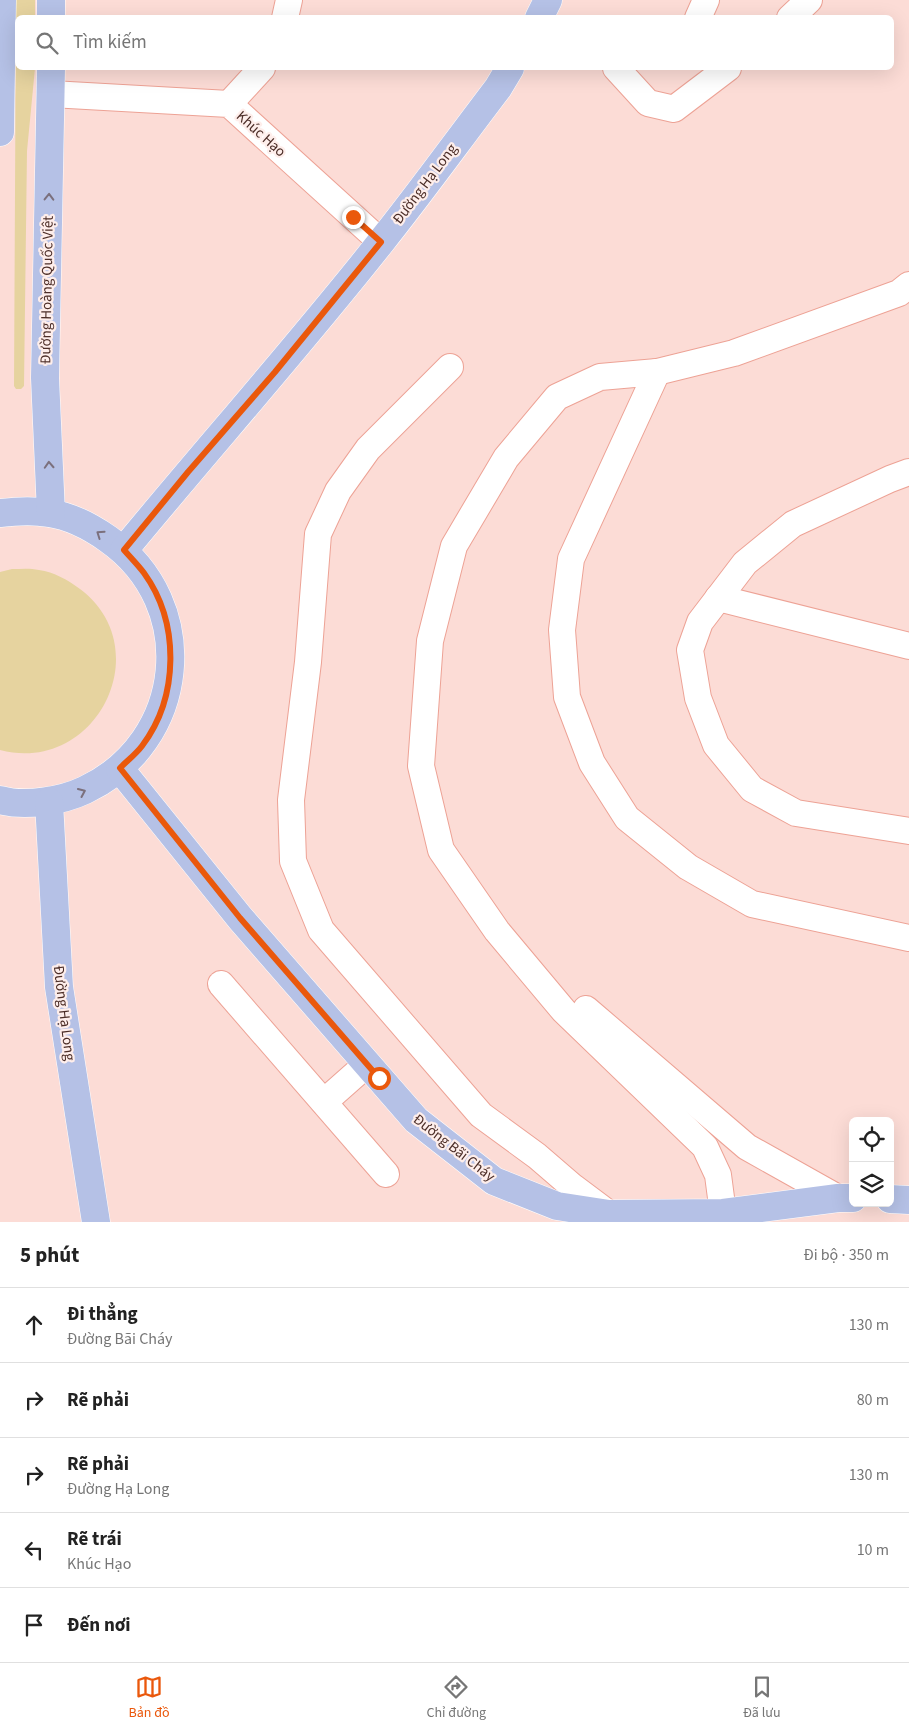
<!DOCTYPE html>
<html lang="vi">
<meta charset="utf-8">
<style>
body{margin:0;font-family:"Source Sans 3",sans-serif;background:#f6f6f6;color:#222}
.controls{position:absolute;right:15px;bottom:15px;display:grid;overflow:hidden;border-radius:8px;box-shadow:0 5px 20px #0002}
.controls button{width:45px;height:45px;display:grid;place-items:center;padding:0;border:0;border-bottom:1px solid #e0e0e0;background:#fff;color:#222;font:25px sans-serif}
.stop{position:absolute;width:15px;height:15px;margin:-11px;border:4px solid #ea580c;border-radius:50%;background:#fff}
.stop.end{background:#ea580c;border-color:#fff;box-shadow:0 1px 5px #0008}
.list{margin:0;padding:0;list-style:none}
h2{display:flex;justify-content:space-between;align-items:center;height:65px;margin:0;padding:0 20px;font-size:21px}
h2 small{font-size:16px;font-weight:400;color:#767676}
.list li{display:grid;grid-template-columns:32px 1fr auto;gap:15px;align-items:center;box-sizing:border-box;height:75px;padding:0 20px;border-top:1px solid #e0e0e0}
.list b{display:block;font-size:19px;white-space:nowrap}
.list p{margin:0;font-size:16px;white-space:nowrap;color:#767676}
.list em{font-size:16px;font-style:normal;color:#767676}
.icon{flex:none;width:28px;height:28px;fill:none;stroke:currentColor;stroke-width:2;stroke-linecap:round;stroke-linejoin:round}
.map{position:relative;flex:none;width:909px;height:1222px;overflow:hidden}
.search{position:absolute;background:#fff;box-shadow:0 5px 20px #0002;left:15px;right:15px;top:15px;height:55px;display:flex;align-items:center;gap:12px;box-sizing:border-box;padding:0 18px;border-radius:8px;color:#767676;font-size:19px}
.sheet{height:440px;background:#fff}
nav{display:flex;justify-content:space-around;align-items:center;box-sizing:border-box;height:70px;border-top:1px solid #e0e0e0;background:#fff;font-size:14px;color:#767676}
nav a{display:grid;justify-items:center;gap:2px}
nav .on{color:#ea580c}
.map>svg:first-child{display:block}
</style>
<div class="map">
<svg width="909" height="1222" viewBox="0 0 909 1222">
<rect width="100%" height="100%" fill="#fcdcd6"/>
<!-- green -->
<g fill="#e6d39f">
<path d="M16 0H35V17L18 18V68H35L27 151 24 386 21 389H16L14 386Z"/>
<path d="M12 569C21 569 30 568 39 570 54 572 68 580 80 589 159 648 97 775 0 750V572Z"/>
</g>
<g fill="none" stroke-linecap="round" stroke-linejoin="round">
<!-- minor casing -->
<g stroke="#eda295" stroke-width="28">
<g id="minor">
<path d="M285 18 289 0"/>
<path d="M698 18 706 0"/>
<path d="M790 18 809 0"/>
<path d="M616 68 648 103 674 109 728 68"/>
<path d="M51 94 229 104 381 242"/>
<path d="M229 104 262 68"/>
<path d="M450 367 368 449 338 491 318 534 308 662 291 800 293 861 321 930 481 1115 537 1156 573 1187 609 1214"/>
<path d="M657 372 571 559 562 630 567 697 592 763 627 818 688 867 752 904 909 938"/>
<path d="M909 472 890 479 793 524 745 563 700 622 690 650 698 698 716 745 752 789 796 813 909 831"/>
<path d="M718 598 909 646"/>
<path d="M221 984 386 1174"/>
<path d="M586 1009 747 1147 838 1198"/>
<path d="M324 1102 367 1064"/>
<path d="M723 1213 718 1175 705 1147 564 1011 497 931 441 850 421 766 430 641 454 546 506 458 557 397 600 377 657 372 734 353 899 293 909 285"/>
</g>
</g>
<!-- major casing -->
<g stroke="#fff" stroke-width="29">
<g id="major">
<path d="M51 0V18"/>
<path d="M539 18 548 0"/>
<path d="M0 132 2 0"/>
<path d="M0 513C17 511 33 510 49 513 70 516 91 527 108 539 201 604 187 742 85 790 62 801 25 807 0 800"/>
<path d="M51 513 45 378 51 68"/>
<path d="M124 550C209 447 298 347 381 242 421 192 459 139 498 88L510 68"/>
<path d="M120 769 240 918 416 1120 494 1181 557 1206 609 1214 723 1213 838 1198H853"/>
<path d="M49 802 59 987 96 1222"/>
<path d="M890 1199 909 1200"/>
</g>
</g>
<!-- minor -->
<use href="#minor" stroke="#fff" stroke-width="26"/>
<!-- major -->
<use href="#major" stroke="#b5c1e6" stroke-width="28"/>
</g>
<!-- one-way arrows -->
<defs><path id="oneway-chevron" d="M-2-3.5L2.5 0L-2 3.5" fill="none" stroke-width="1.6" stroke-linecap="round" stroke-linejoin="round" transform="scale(1.25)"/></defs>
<g stroke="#7b707d">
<use href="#oneway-chevron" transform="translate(49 197) rotate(-89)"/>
<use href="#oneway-chevron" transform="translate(49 465) rotate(-93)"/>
<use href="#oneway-chevron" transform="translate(100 534) rotate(-145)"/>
<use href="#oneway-chevron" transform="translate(82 792) rotate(-24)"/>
</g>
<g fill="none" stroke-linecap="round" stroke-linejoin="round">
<!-- route -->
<path stroke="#ea580c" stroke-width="6" d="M353 217 381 242 275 372 188 472 124 550C131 558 138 565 144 573 180 623 179 697 142 746 136 754 127 761 120 768L240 918 379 1078"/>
</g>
<g text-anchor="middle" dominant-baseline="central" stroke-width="4.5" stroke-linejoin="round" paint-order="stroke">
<!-- street labels -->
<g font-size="15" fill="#4c2e28" stroke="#feeeeb">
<text transform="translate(261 134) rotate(42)">Khúc Hạo</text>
<text transform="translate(425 184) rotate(-53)">Đường Hạ Long</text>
<text transform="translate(47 290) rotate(-89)">Đường Hoàng Quốc Việt</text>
<text transform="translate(64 1013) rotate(83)">Đường Hạ Long</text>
<text transform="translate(454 1148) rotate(38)">Đường Bãi Cháy</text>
</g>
</g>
</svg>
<div class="controls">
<button><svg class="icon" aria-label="locate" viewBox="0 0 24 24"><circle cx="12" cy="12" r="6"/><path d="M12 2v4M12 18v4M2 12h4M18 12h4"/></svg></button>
<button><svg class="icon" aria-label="layers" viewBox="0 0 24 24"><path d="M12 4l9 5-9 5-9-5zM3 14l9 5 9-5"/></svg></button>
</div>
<div class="stop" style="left:379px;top:1078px"></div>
<div class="stop end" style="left:353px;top:217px"></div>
<div class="search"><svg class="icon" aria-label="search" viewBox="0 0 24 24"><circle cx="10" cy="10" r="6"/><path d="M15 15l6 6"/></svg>Tìm kiếm</div>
</div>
<section class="sheet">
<h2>5 phút<small>Đi bộ · 350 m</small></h2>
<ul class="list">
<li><svg class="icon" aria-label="ahead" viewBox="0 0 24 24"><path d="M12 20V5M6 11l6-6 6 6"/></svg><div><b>Đi thẳng</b><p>Đường Bãi Cháy</p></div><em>130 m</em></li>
<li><svg class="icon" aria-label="right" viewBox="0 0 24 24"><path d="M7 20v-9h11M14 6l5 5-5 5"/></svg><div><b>Rẽ phải</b></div><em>80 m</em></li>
<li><svg class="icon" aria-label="right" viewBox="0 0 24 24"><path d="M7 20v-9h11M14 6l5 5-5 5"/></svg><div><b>Rẽ phải</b><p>Đường Hạ Long</p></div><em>130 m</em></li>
<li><svg class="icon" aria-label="left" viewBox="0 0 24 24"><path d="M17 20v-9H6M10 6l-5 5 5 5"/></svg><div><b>Rẽ trái</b><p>Khúc Hạo</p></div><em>10 m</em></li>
<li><svg class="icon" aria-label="arrive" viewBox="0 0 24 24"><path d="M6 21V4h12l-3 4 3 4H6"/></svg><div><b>Đến nơi</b></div></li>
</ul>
</section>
<nav>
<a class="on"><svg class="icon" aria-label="map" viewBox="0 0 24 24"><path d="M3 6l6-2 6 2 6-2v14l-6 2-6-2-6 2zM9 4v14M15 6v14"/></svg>Bản đồ</a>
<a><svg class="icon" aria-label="directions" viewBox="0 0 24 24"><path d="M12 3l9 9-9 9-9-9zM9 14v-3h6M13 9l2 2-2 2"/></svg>Chỉ đường</a>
<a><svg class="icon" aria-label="saved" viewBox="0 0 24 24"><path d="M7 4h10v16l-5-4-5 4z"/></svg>Đã lưu</a>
</nav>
